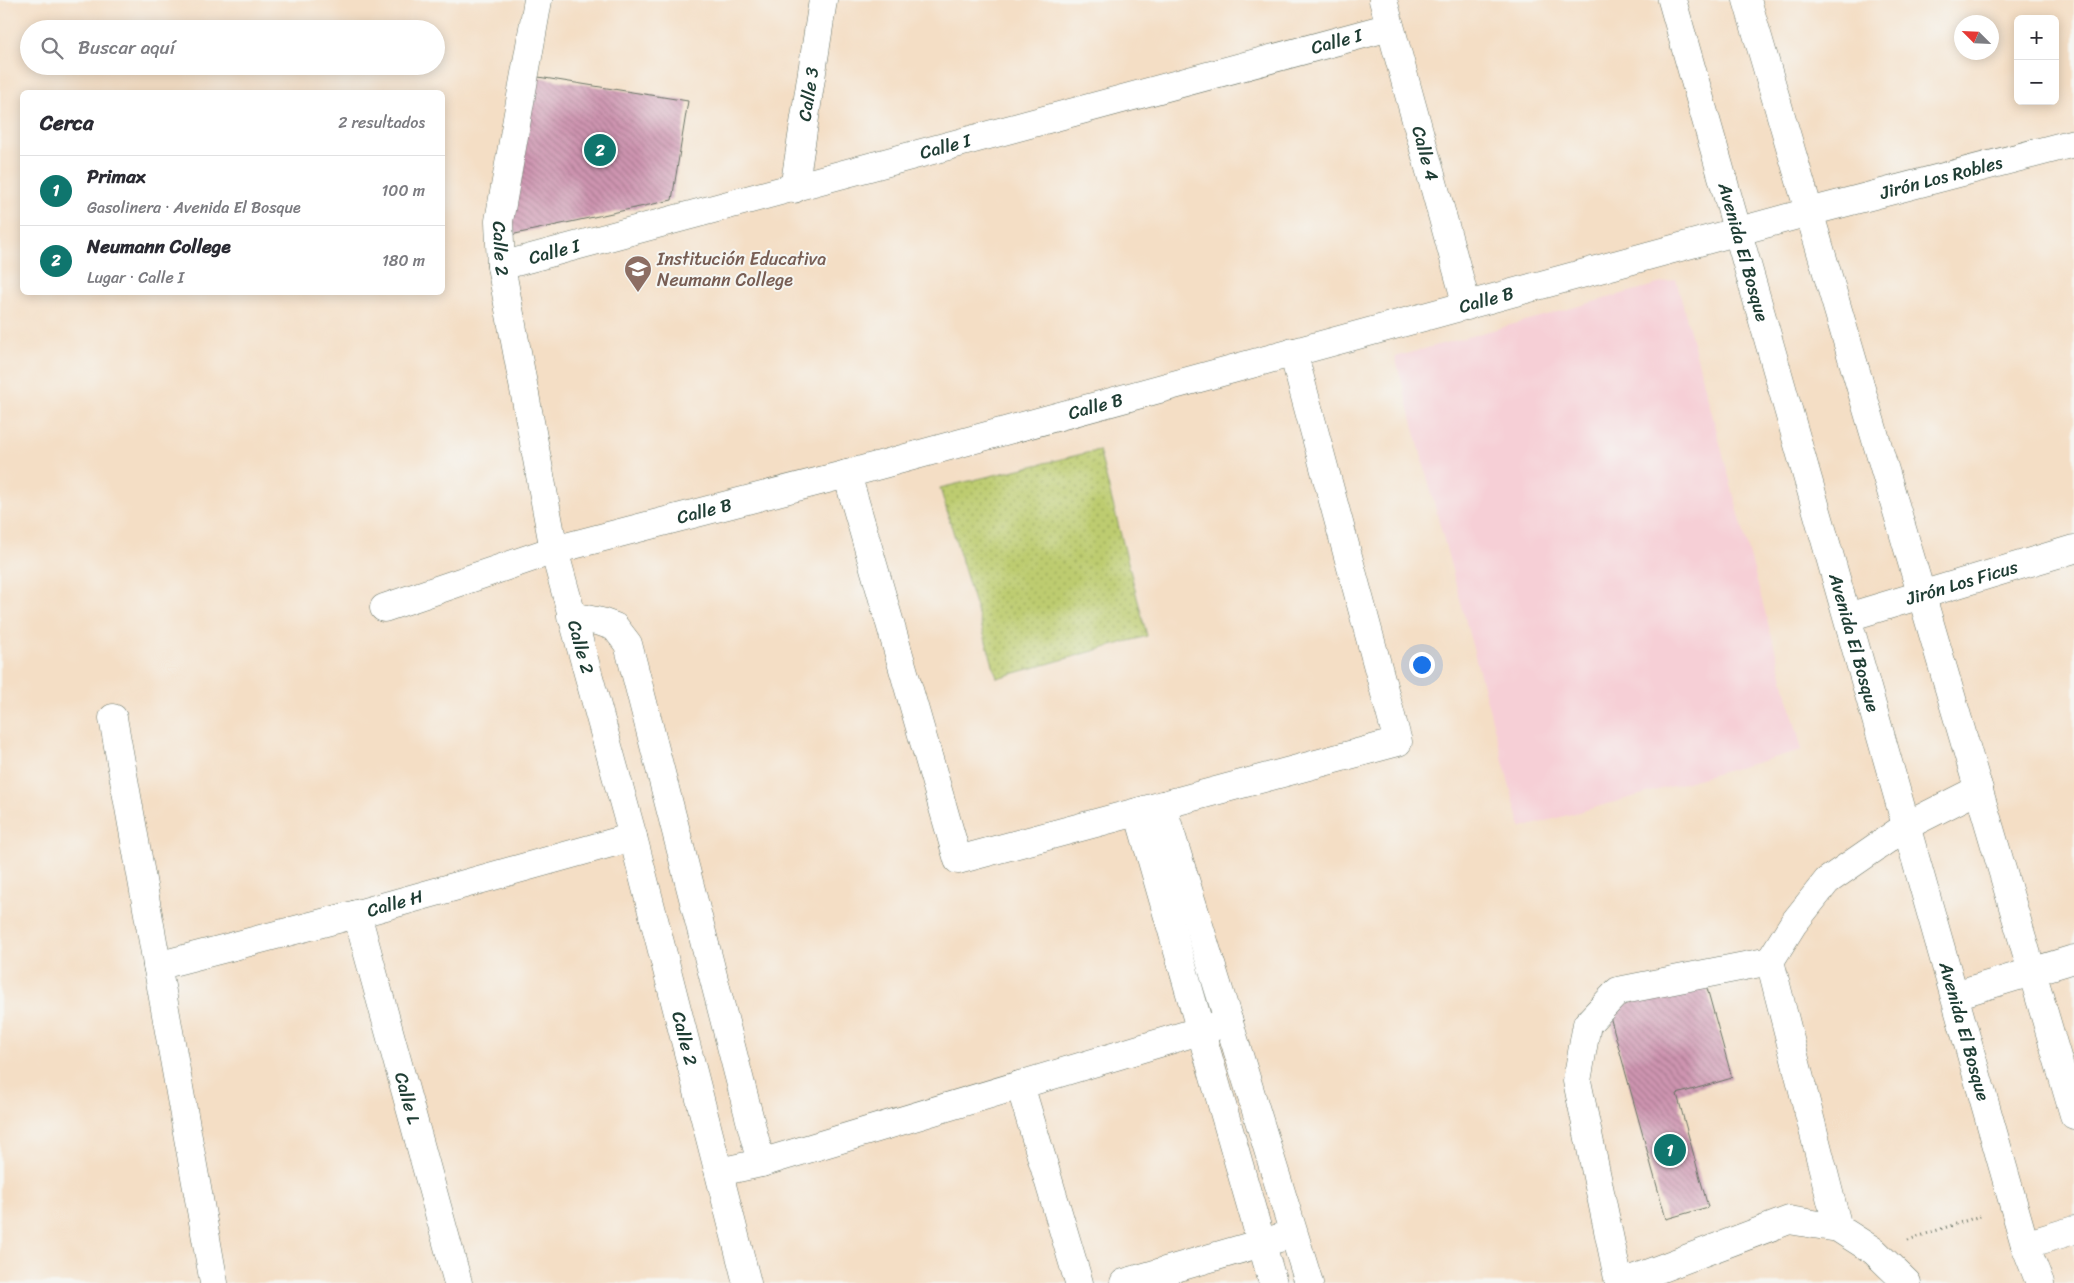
<!DOCTYPE html>
<html lang="es">
<meta charset="utf-8">
<style>
body{margin:0;font-family:Sriracha,sans-serif;background:#f2f2f3;color:#2b2b33}
.controls{position:absolute;right:15px;top:15px;display:grid;overflow:hidden;border-radius:8px;box-shadow:0 2px 12px #0003}
.controls button{width:45px;height:45px;display:grid;place-items:center;padding:0;border:0;border-bottom:1px solid #e1e1e2;background:#fff;color:#2b2b33;font:25px sans-serif}
.compass{position:absolute;left:1954px;top:15px;width:45px;height:45px;border-radius:50%;background:#fff;box-shadow:0 2px 12px #0003;rotate:294deg}
.you{position:absolute;left:1421px;top:664px;width:18px;height:18px;margin:-12px;border:4px solid #fff;border-radius:50%;background:#1a73e8;box-shadow:0 0 0 8px #1a73e833}
.badge{display:grid;place-items:center;width:32px;height:32px;border-radius:50%;background:#0f766e;color:#fff;font-size:16px;font-weight:700}
.pin{position:absolute;translate:-50% -50%;border:2px solid #fff;box-shadow:0 1px 5px #0006}
.list{margin:0;padding:0;list-style:none}
h2{display:flex;justify-content:space-between;align-items:center;height:65px;margin:0;padding:0 20px;font-size:21px}
h2 small{font-size:16px;font-weight:400;color:#7c7c81}
.list li{display:grid;grid-template-columns:32px 1fr auto;gap:15px;align-items:center;box-sizing:border-box;height:70px;padding:0 20px;border-top:1px solid #e1e1e2}
.list b{display:block;font-size:19px;white-space:nowrap}
.list p{margin:0;font-size:16px;white-space:nowrap;color:#7c7c81}
.list em{font-size:16px;font-style:normal;color:#7c7c81}
.icon{flex:none;width:28px;height:28px;fill:none;stroke:currentColor;stroke-width:2;stroke-linecap:round;stroke-linejoin:round}
.map{position:relative;flex:none;width:2074px;height:1283px;overflow:hidden}
.search{position:absolute;background:#fff;box-shadow:0 2px 12px #0003;left:20px;top:20px;width:425px;height:55px;display:flex;align-items:center;gap:12px;box-sizing:border-box;padding:0 18px;border-radius:28px;color:#7c7c81;font-size:19px}
.panel{position:absolute;background:#fff;box-shadow:0 2px 12px #0003;left:20px;top:90px;width:425px;height:205px;border-radius:8px}
.map>svg:first-child{display:block}
</style>
<div class="map">
<svg width="2074" height="1283" viewBox="0 0 2074 1283">
<defs>
<pattern id="park-dots" width="8" height="8" patternUnits="userSpaceOnUse" patternTransform="scale(1.25)"><rect width="8" height="8" fill="#bdcc6f"/><path d="M2 2h.1M6 6h.1" fill="none" stroke="#99a75c" stroke-width="1.8" stroke-linecap="round"/></pattern>
<pattern id="building-back-hatch" width="6" height="6" patternUnits="userSpaceOnUse" patternTransform="scale(1.25)"><rect width="6" height="6" fill="#ce94b0"/><path d="M-1 5l2 2M0 0l6 6M5-1l2 2" fill="none" stroke="#a77a90"/></pattern>
</defs>
<rect width="100%" height="100%" fill="#f6f6f2"/>
<filter id="ink" filterUnits="userSpaceOnUse"><feTurbulence type="fractalNoise" baseFrequency=".02" numOctaves="2"/><feDisplacementMap in="SourceGraphic" scale="10" xChannelSelector="R" yChannelSelector="G"/><feConvolveMatrix kernelMatrix="1 2 1 2 8 2 1 2 1" color-interpolation-filters="sRGB"/></filter>
<filter id="wash" filterUnits="userSpaceOnUse"><feTurbulence type="fractalNoise" baseFrequency=".0096" numOctaves="4" result="noise"/><feDisplacementMap in="SourceGraphic" scale="20" xChannelSelector="R" yChannelSelector="G"/><feGaussianBlur stdDeviation="1.12" result="paint"/><feColorMatrix in="noise" values="0 0 0 0 0 0 0 0 0 0 0 0 0 0 0 0 0 1.4 0 .05"/><feComposite in="paint" operator="in"/></filter>
<g filter="url(#wash)">
<rect width="100%" height="100%" fill="#f4dec5"/>
<!-- built -->
<path fill="#f6cfd6" d="M1676 279 1802 750 1521 828 1395 357Z"/>
<!-- park -->
<path fill="url(#park-dots)" stroke="#6e8452" d="M1099 450 1147 636 997 678 940 488Z"/>
<g id="blocks">
<!-- building -->
<g fill="url(#building-back-hatch)">
<path d="M532 76 688 101 672 200 506 236Z"/>
<path d="M1705 981 1732 1078 1677 1094 1708 1207 1666 1219 1608 1009Z"/>
</g>
</g>
</g>
<g filter="url(#ink)">
<use href="#blocks" fill-opacity="0" stroke="#6a7567" stroke-width="1"/>
<g fill="none" stroke-linecap="round" stroke-linejoin="round">
<!-- minor casing -->
<g stroke="#6a7567" stroke-width="29">
<g id="minor">
<path id="s1" d="M538 0 499 221 501 266 554 550 633 837 747 1283"/>
<path id="s2" d="M1383 0 1467 306"/>
<path id="s3" d="M1672 0 2025 1245 2040 1283"/>
<path d="M1747 0 2074 1115"/>
<path id="s4" d="M794 189 823 0"/>
<path id="s5" d="M501 266 1390 27"/>
<path d="M847 474 958 860 1398 742 1293 352"/>
<path id="s6" d="M384 608 554 550 847 474 1809 212 2074 143"/>
<path d="M571 616 601 622 615 627 628 644 761 1163"/>
<path id="s7" d="M1848 617 2074 549"/>
<path d="M113 718 214 1283"/>
<path d="M1162 805 1309 1283"/>
<path d="M1138 812 1273 1283"/>
<path id="s8" d="M357 914 458 1283"/>
<path id="s9" d="M157 966 357 914 633 837"/>
<path d="M1955 995 2074 959"/>
<path d="M1020 1085 1079 1283"/>
<path d="M719 1172 761 1163 1229 1022"/>
<path d="M1838 1228 1770 961 1793 924 1827 881 1908 825 1979 789"/>
<path d="M2025 1245 2074 1230"/>
<path d="M1124 1283 1279 1238"/>
<path d="M1619 1283 1577 1081 1587 1024 1618 991 1770 961"/>
<path d="M1622 1283 1789 1220 1838 1228 1874 1251 1907 1283"/>
</g>
</g>
<!-- path -->
<path stroke="#6a7567" stroke-width="3" stroke-dasharray="1 4" stroke-linecap="butt" d="M1908 1240 1983 1215"/>
<!-- minor -->
<use href="#minor" stroke="#fff" stroke-width="28"/>
</g>
</g>
<!-- icons -->
<defs>
<g id="school-pin" transform="scale(1.4375)"><path d="M0 17L-7.5 6A9.5 9.5 0 1 1 7.5 6Z" fill="#8d6e63" stroke="#f6f6f2"/><path d="M0-5L7-2L0 1L-7-2ZM-4 1L0 2.5L4 1V4Q0 6-4 4Z" fill="#fff"/></g>
</defs>
<g fill-rule="evenodd">
<use href="#school-pin" x="638" y="269"/>
</g>
<g text-anchor="middle" dominant-baseline="central" stroke-width="4" stroke-linejoin="round" paint-order="stroke">
<!-- street labels -->
<g font-size="18" fill="#1f3d34" stroke="#f6f6f2">
<text stroke="none"><textPath href="#s5" startOffset="865">Calle I</textPath></text>
<text stroke="none"><textPath href="#s4" startOffset="96">Calle 3</textPath></text>
<text stroke="none"><textPath href="#s5" startOffset="460">Calle I</textPath></text>
<text stroke="none"><textPath href="#s2" startOffset="159">Calle 4</textPath></text>
<text stroke="none"><textPath href="#s6" startOffset="1616">Jirón Los Robles</textPath></text>
<text stroke="none"><textPath href="#s1" startOffset="252">Calle 2</textPath></text>
<text stroke="none"><textPath href="#s5" startOffset="55">Calle I</textPath></text>
<text stroke="none"><textPath href="#s3" startOffset="262">Avenida El Bosque</textPath></text>
<text stroke="none"><textPath href="#s6" startOffset="1145">Calle B</textPath></text>
<text stroke="none"><textPath href="#s6" startOffset="740">Calle B</textPath></text>
<text stroke="none"><textPath href="#s6" startOffset="335">Calle B</textPath></text>
<text stroke="none"><textPath href="#s7" startOffset="119">Jirón Los Ficus</textPath></text>
<text stroke="none"><textPath href="#s3" startOffset="668">Avenida El Bosque</textPath></text>
<text stroke="none"><textPath href="#s1" startOffset="659">Calle 2</textPath></text>
<text stroke="none"><textPath href="#s9" startOffset="246">Calle H</textPath></text>
<text stroke="none"><textPath href="#s3" startOffset="1072">Avenida El Bosque</textPath></text>
<text stroke="none"><textPath href="#s1" startOffset="1064">Calle 2</textPath></text>
<text stroke="none"><textPath href="#s8" startOffset="191">Calle L</textPath></text>
</g>
<!-- education labels -->
<g font-size="18" fill="#785e54" stroke="#f6f6f2" text-anchor="start">
<text x="657" y="259">Institución Educativa<tspan x="657" dy="21">Neumann College</tspan></text>
</g>
</g>
</svg>
<div class="controls">
<button>+</button>
<button>−</button>
</div>
<svg class="compass" viewBox="-18 -18 36 36"><path d="M0-13l5 13h-10z" fill="#e53935"/><path d="M0 13l5-13h-10z" fill="#7c7c81"/></svg>
<div class="you"></div>
<div class="pin badge" style="left:1670px;top:1150px">1</div>
<div class="pin badge" style="left:600px;top:150px">2</div>
<div class="search"><svg class="icon" aria-label="search" viewBox="0 0 24 24"><circle cx="10" cy="10" r="6"/><path d="M15 15l6 6"/></svg>Buscar aquí</div>
<section class="panel">
<h2>Cerca<small>2 resultados</small></h2>
<ul class="list">
<li><span class="badge">1</span><div><b>Primax</b><p>Gasolinera · Avenida El Bosque</p></div><em>100 m</em></li>
<li><span class="badge">2</span><div><b>Neumann College</b><p>Lugar · Calle I</p></div><em>180 m</em></li>
</ul>
</section>
</div>
